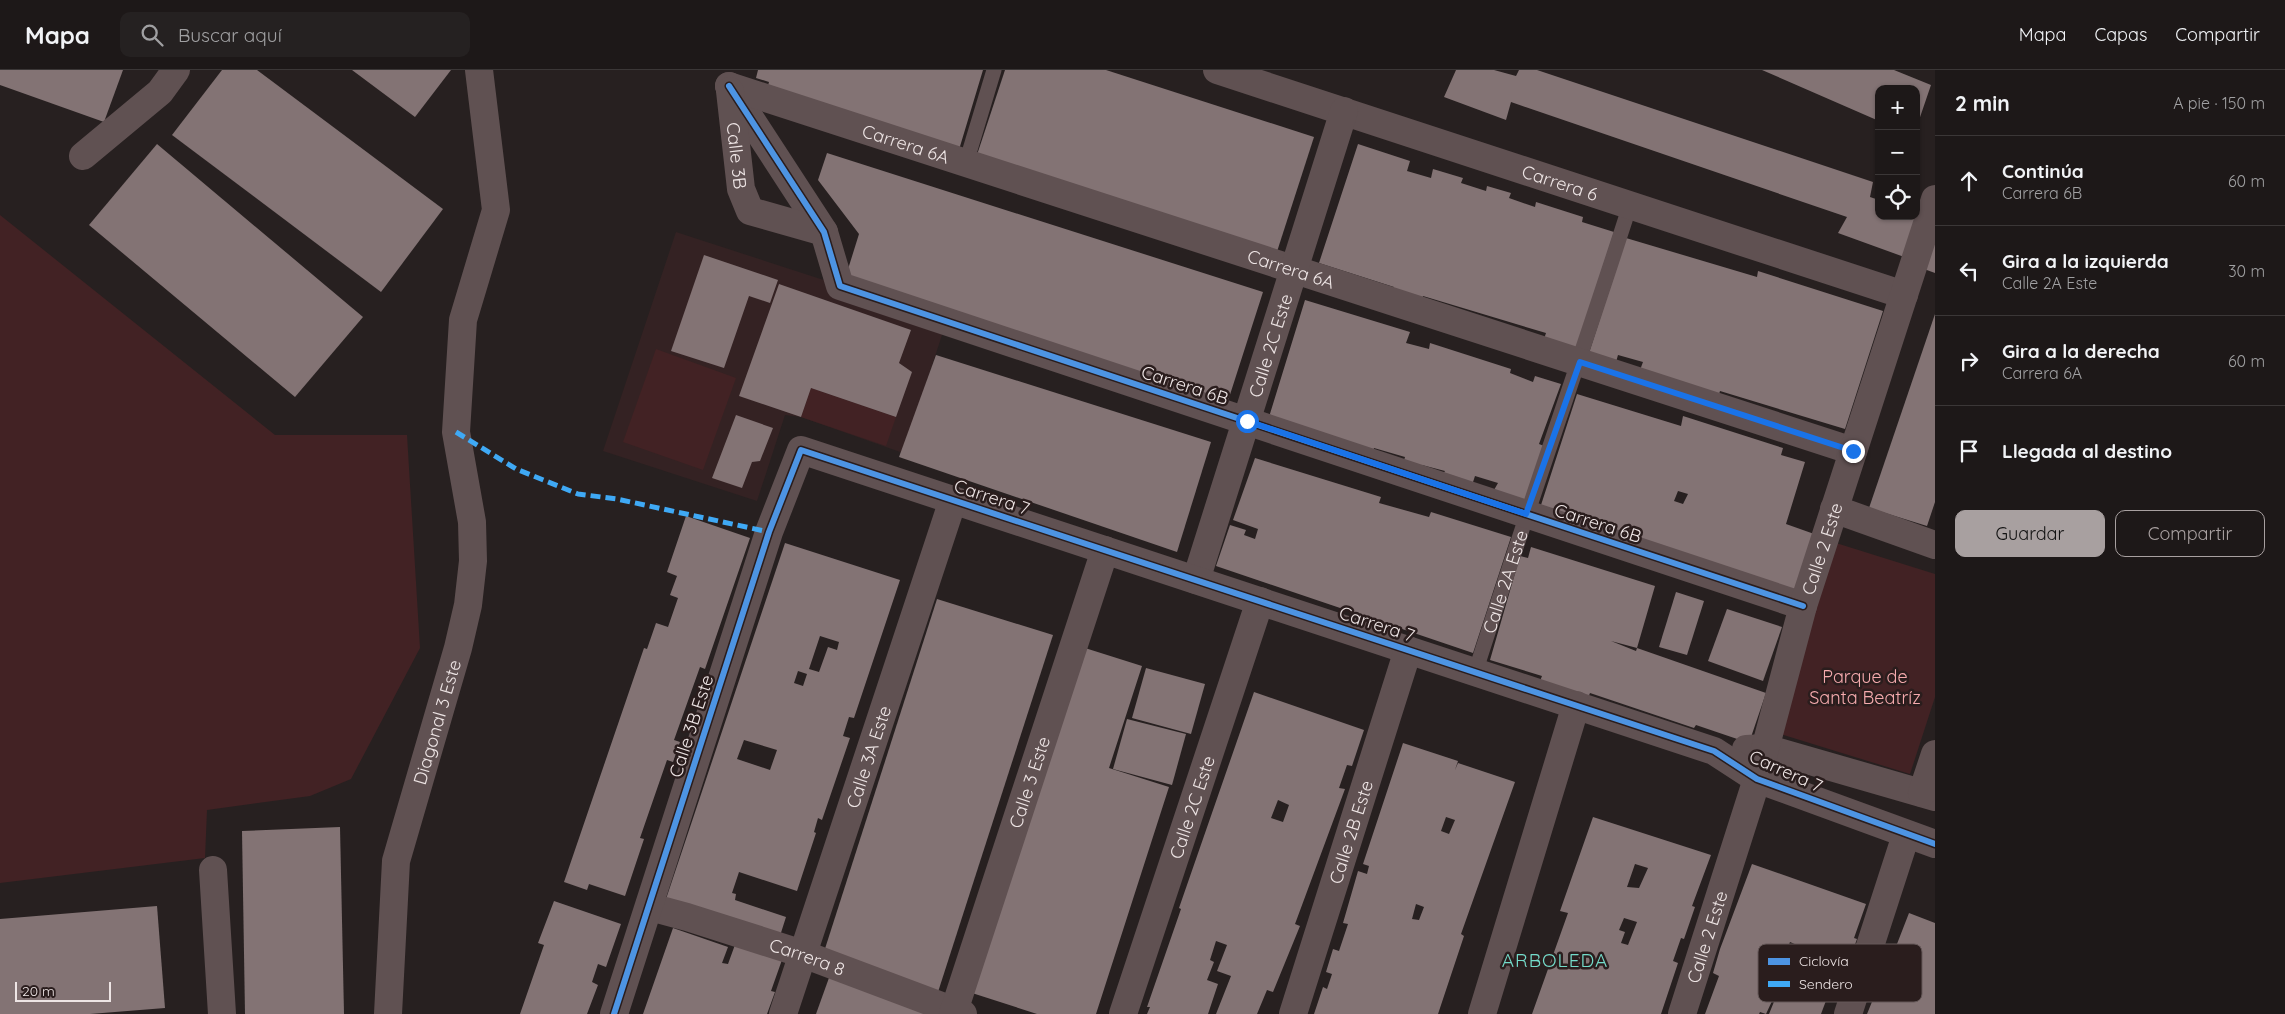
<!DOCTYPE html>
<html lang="es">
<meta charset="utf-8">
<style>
body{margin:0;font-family:Quicksand,sans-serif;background:#252121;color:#f1f3f6}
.controls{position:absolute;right:15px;top:15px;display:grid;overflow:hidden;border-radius:10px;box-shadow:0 1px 4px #0004}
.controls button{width:45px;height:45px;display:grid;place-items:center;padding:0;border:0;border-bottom:1px solid #3b3737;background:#1d1818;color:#f1f3f6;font:25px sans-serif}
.scale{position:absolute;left:15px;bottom:12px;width:96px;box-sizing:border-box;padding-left:5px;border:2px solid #eee5e5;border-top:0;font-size:14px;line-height:18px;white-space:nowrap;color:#eee5e5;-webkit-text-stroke:4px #2a1d1d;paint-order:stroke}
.stop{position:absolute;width:15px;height:15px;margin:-11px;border:4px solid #1a73e8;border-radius:50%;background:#fff}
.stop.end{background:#1a73e8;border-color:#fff;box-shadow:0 1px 5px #0008}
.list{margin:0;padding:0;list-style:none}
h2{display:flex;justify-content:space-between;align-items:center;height:65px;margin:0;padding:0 20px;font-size:21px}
h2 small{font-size:16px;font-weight:400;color:#a0a0a2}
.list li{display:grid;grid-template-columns:32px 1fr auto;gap:15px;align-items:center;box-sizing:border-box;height:90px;padding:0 20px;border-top:1px solid #3b3737}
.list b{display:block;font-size:19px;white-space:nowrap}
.list p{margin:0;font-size:16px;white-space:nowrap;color:#a0a0a2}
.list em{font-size:16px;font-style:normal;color:#a0a0a2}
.actions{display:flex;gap:10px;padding:15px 20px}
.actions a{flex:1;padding:11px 0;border:1px solid #a8a0a0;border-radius:10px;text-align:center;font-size:18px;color:#a8a0a0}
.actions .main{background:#a8a0a0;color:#111}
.icon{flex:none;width:28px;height:28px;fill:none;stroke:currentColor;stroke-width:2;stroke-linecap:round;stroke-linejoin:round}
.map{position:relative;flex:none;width:1935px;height:944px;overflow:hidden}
header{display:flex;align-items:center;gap:30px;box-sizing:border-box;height:70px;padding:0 25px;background:#1d1818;border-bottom:1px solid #3b3737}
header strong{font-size:24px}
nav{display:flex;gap:28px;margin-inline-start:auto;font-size:18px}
.search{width:350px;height:45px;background:#252121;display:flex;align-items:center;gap:12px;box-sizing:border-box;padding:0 18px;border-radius:10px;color:#a0a0a2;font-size:19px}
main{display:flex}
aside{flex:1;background:#1d1818}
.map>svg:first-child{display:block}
</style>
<header>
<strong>Mapa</strong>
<div class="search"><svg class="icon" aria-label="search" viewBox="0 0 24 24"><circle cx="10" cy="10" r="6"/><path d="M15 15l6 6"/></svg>Buscar aquí</div>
<nav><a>Mapa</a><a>Capas</a><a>Compartir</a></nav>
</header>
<main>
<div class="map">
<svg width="1935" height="944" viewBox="0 0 1935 944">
<rect width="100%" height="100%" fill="#272020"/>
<!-- built -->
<path fill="#342223" d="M676 162 947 250 903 383 801 347 785 345 757 431 603 381Z"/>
<!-- green -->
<g fill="#422224">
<path d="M0 145 275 365H407L420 578 351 709 310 726 207 740 205 788 0 813Z"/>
<path d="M656 279 736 308 703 400 623 372Z"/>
<path d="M811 318 896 347 886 376 801 347Z"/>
<path d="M1836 473 1935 504V627L1910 704 1777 663Z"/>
</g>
<!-- building -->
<g fill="#837374" fill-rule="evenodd">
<path d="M0 0H123L104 52 0 15Z"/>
<path d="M222 0H257L443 139 381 222 172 65Z"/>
<path d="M352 0H451L415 47Z"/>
<path d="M758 0H983L958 83 765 26 769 12 756 8Z"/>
<path d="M1005 0H1106L1314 67 1273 194 973 97Z"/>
<path d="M1456 0H1494L1516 6 1519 0H1537L1873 112 1870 127 1879 130V146H1917L1907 188 1838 163 1847 147 1511 32 1506 50 1444 27Z"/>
<path d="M1762 0H1894L1931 15 1917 56 1916 19H1879V51Z"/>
<path d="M157 74 363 247 295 327 89 155Z"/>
<path d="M1358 74 1410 91 1407 101 1431 108 1433 99 1463 108 1461 113 1486 121 1487 116 1511 123 1509 128 1535 137 1536 132 1583 147 1582 152 1614 162 1576 281 1543 272 1546 263 1423 226 1421 233 1393 224 1394 217 1319 193Z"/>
<path d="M827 83 1263 222 1227 334 844 212 859 164 818 110Z"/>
<path d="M1626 168 1757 207 1758 201 1883 241 1845 359 1720 321 1719 324 1640 300 1643 292 1618 285 1616 292 1589 283Z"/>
<path d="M1935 170V203L1924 199Z"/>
<path d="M704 185 778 210 770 233 749 226 724 298 671 281Z"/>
<path d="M779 214 911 260 899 293 912 302 896 347 811 318 801 347 739 326Z"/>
<path d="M1305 230 1410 262 1406 273 1429 279 1430 273 1511 299 1510 303 1533 312 1535 306 1561 314 1539 374 1544 376 1525 431 1494 420 1498 413 1475 406 1472 415 1442 406 1445 401 1422 395 1421 399 1403 394 1405 387 1374 378 1372 385 1269 347Z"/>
<path d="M1935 244V432L1927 456 1869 438Z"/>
<path d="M936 285 1211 372 1177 482 899 387Z"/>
<path d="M1577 324 1681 356 1683 346 1783 378 1781 385 1805 392 1786 454 1817 465 1796 521 1541 435ZM1678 421 1688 424 1683 434 1674 431Z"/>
<path d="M736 345 773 358 760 391 752 392 742 418 712 408Z"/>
<path d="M1255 388 1381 427 1379 433 1429 447 1431 442 1511 467 1473 583 1216 496 1230 455 1246 460 1244 465 1255 469 1258 459 1233 450Z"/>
<path d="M686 446 750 468 705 599 700 597 674 670 680 672 673 692 667 690 640 768 644 769 625 826 589 814 587 820 564 812 644 578 647 579 656 553 668 557 678 528 670 525 677 506 667 502Z"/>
<path d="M785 473 900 510 854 648 849 647 843 666 850 668 822 750 818 748 814 762 816 763 797 821 739 802 732 823 736 824 735 830 786 847 779 869 665 832ZM820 566 839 572 837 580 828 577 819 602 809 599ZM798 601 807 604 803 616 794 613ZM744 670 777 680 770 700 737 689Z"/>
<path d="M1531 477 1655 516 1637 578 1611 571 1636 581 1637 578 1766 623 1749 673 1696 655 1694 658 1590 623 1588 628 1540 611 1542 606 1490 590 1520 486 1528 488Z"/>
<path d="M1676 522 1704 531 1687 585 1659 577Z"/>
<path d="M937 529 1053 565 938 922 823 885Z"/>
<path d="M1727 539 1782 557 1763 611 1708 591Z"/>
<path d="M1085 578 1142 596 1109 698 1169 717 1096 944H1037L972 923Z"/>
<path d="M1146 598 1205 614 1191 664 1132 648Z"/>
<path d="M1254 622 1364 660 1352 696 1347 695 1339 718 1345 719 1295 854 1300 856 1273 922 1267 920 1257 944H1216L1231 906 1217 901 1227 875 1216 871 1210 890 1214 892 1207 910 1218 914 1208 944H1147L1150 937H1147L1181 839 1179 838ZM1278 730 1289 735 1283 752 1271 748Z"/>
<path d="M1127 649 1186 664 1172 715 1113 699Z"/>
<path d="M1403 673 1458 691 1455 700 1458 693 1515 712 1461 864 1464 866 1438 944H1314L1323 917 1327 919 1332 904 1326 902 1333 879 1339 881 1348 854 1343 853 1358 801 1367 804 1369 796 1363 794ZM1446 747 1455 750 1449 764 1441 761ZM1416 834 1424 837 1419 850 1412 849Z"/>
<path d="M1593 747 1711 785 1692 836 1695 837 1684 869 1681 868 1673 891 1678 893 1661 944H1532L1568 843 1560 841ZM1635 794 1648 798 1639 818 1627 817ZM1624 848 1637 852 1628 875 1621 873 1625 862 1619 860Z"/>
<path d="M340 757 344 944H245L242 761Z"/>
<path d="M1752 794 1866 834 1854 868 1857 869 1839 918 1836 917 1831 929 1827 928 1821 944H1769L1797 875 1790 872 1773 913 1779 916 1766 944 1760 942 1759 944H1705L1719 906 1713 903 1720 879Z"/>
<path d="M554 831 621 854 606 897 598 894 592 912 598 915 587 944H520L544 875 538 873Z"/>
<path d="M157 836 165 938 90 944H0V849Z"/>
<path d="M1909 843 1935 853V944H1867L1876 922 1878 923Z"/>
<path d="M673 858 728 877 722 893 728 894 736 872 783 887 771 921 775 922 767 944H643Z"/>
<path d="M830 905 944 944H816Z"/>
</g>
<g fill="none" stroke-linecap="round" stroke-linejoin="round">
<!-- service -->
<g stroke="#605152" stroke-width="15">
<path d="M966 93 994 0"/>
<path id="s1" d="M1475 603C1525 446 1580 291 1630 135"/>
</g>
<!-- minor -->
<g stroke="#605152" stroke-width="28">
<path id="s2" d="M1217 0 1904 225"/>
<path d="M729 16 824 162 840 216 1803 536"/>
<path id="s3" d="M729 16 1853 381"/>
<path id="s4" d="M730 21 741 119 750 141 824 162"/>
<path d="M83 86 160 22 176 0"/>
<path d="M1834 439 1935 475"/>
<path id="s5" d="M1196 510 1344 41"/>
<path d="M1746 679 1765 678 1935 727"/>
<path d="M1922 723 1935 684"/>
<path d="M213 800 222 944"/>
<path id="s6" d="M650 837 687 847 803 884 963 944"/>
<path id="s7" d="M388 944 396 791 458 578 468 535 473 491 472 452 456 362 463 250 496 140 479 0"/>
<path d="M614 944 769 462 801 380 1714 681 1757 709 1935 774"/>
<path id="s8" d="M783 944 953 430"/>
<path id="s9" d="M953 944 1105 480"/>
<path id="s10" d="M1123 944 1260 531"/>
<path id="s11" d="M1293 944 1408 580"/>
<path d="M1482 944 1576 635"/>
<path id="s12" d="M1682 944 1757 709 1803 536 1935 129"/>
<path d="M1848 944 1906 765"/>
</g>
<!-- quiet -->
<path stroke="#3fa9f5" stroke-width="5" stroke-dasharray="10 5" stroke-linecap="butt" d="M456 362 516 399 578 424 617 429 769 462"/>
<!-- cycleway casing -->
<g stroke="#2a1d1d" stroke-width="9">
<g id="cycleway">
<path d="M729 16 824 162 840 216 1803 536"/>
<path d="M614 944 769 462 801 380 1714 681 1757 709 1935 774"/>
</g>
</g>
<!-- cycleway -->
<use href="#cycleway" stroke="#4d94e3" stroke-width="6"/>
</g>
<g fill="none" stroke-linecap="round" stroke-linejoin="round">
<!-- route -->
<path stroke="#1a73e8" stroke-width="6" d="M1247 351 1526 444 1580 292 1853 381"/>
</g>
<g text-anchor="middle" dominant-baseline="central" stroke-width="5" stroke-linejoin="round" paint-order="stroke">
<!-- street labels -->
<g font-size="18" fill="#eee5e5" stroke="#2a1d1d">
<text stroke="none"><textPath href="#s3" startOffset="186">Carrera 6A</textPath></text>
<text stroke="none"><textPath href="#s4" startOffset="65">Calle 3B</textPath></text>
<text stroke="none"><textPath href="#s2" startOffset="361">Carrera 6</textPath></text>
<text stroke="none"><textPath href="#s3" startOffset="591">Carrera 6A</textPath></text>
<text stroke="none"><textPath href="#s5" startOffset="246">Calle 2C Este</textPath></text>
<text transform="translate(1185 315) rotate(18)">Carrera 6B</text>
<text transform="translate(992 427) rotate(18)">Carrera 7</text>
<text transform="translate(1598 453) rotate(18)">Carrera 6B</text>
<text stroke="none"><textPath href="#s12" startOffset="486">Calle 2 Este</textPath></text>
<text stroke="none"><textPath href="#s1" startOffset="96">Calle 2A Este</textPath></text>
<text transform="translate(1377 554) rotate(18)">Carrera 7</text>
<text stroke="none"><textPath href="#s7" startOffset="298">Diagonal 3 Este</textPath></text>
<text transform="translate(691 656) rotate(-72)">Calle 3B Este</text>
<text stroke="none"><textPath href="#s8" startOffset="271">Calle 3A Este</textPath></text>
<text transform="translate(1786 701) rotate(24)">Carrera 7</text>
<text stroke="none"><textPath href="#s9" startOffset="244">Calle 3 Este</textPath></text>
<text stroke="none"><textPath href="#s10" startOffset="218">Calle 2C Este</textPath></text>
<text stroke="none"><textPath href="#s11" startOffset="191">Calle 2B Este</textPath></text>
<text stroke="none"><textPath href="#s12" startOffset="81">Calle 2 Este</textPath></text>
<text stroke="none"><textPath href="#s6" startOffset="165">Carrera 8</textPath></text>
</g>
<!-- park labels -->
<g font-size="18" fill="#f6abae" stroke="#2a1d1d">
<text x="1865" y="606">Parque de<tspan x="1865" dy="21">Santa Beatríz</tspan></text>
</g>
<!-- neighbourhood labels -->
<g font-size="19" letter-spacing="1" fill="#74dbca" stroke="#2a1d1d">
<text x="1555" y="890">ARBOLEDA</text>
</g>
</g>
<!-- legend -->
<rect x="1758" y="874" width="164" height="58" rx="8" fill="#2a1d1d" stroke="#655959" stroke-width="1"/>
<rect x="1768" y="888" width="22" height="7" fill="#4d94e3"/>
<rect x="1768" y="911" width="22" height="6" fill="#3fa9f5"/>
<g font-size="14" fill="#eee5e5">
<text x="1799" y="896">Ciclovía</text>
<text x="1799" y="919">Sendero</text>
</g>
</svg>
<div class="controls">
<button>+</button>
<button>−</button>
<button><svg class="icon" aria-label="locate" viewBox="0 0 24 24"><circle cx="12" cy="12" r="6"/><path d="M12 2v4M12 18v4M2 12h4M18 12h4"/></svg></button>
</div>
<div class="scale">20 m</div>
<div class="stop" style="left:1247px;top:351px"></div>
<div class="stop end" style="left:1853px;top:381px"></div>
</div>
<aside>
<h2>2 min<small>A pie · 150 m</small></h2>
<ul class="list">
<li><svg class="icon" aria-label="ahead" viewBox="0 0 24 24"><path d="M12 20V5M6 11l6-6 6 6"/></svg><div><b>Continúa</b><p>Carrera 6B</p></div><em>60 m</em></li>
<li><svg class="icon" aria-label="left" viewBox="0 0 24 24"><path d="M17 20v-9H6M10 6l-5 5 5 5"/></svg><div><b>Gira a la izquierda</b><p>Calle 2A Este</p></div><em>30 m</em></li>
<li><svg class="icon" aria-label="right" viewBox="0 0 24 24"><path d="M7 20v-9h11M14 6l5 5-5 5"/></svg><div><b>Gira a la derecha</b><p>Carrera 6A</p></div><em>60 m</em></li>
<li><svg class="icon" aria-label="arrive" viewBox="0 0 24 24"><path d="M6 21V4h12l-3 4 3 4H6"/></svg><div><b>Llegada al destino</b></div></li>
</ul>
<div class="actions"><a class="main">Guardar</a><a>Compartir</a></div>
</aside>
</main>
